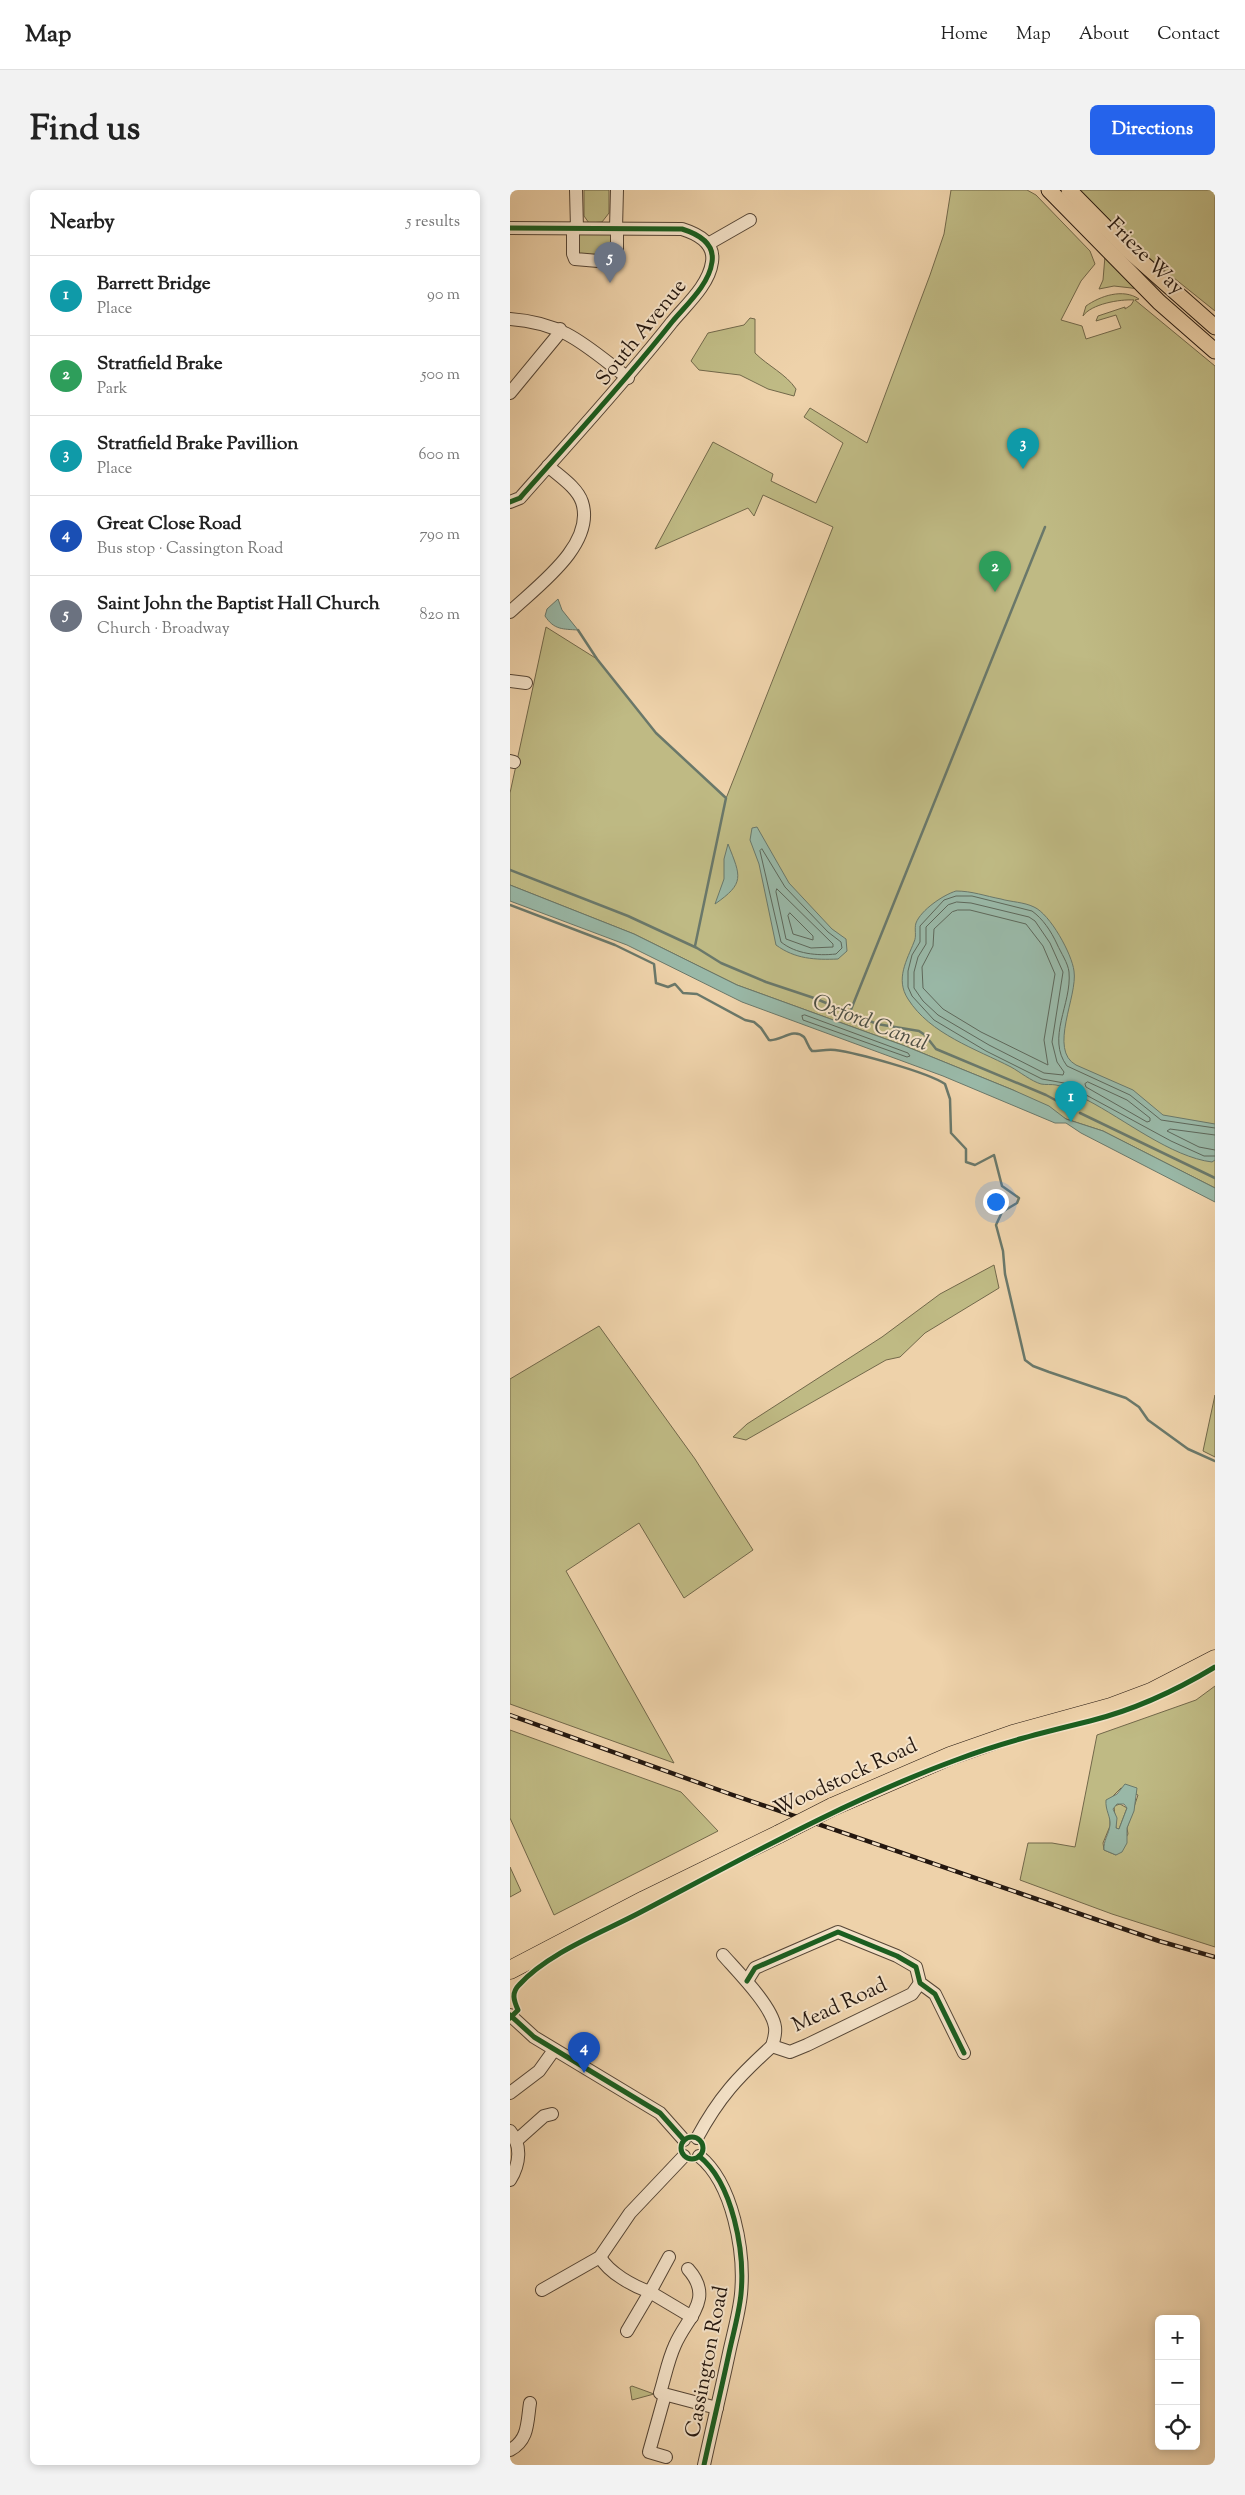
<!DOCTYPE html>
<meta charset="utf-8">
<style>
body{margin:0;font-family:"Sorts Mill Goudy",serif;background:#f2f2f2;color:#222}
.controls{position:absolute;right:15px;bottom:15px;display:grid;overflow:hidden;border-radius:8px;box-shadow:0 2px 8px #0003}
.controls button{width:45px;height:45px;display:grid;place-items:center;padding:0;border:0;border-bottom:1px solid #e0e0e0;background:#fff;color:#222;font:25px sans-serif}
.you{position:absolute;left:485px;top:1011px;width:18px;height:18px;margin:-12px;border:4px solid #fff;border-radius:50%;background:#1a73e8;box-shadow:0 0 0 8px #1a73e833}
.badge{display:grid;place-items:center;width:32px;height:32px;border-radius:50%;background:#2563eb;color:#fff;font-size:16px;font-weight:700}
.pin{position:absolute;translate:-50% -41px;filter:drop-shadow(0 1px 2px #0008)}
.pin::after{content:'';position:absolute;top:26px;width:18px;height:15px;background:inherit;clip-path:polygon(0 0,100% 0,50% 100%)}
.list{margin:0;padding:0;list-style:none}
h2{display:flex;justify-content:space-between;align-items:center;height:65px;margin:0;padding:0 20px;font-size:21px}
h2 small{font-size:16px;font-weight:400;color:#767676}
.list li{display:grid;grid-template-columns:32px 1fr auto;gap:15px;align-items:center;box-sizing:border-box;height:80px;padding:0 20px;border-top:1px solid #e0e0e0}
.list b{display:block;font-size:19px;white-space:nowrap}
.list p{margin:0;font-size:16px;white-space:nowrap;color:#767676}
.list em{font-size:16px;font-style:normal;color:#767676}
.icon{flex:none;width:28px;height:28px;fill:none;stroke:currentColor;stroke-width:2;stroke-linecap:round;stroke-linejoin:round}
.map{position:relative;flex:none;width:705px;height:2275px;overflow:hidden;border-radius:8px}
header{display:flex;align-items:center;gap:30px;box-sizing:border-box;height:70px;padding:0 25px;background:#fff;border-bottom:1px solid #e0e0e0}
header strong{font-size:24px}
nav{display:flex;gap:28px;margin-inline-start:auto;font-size:18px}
.intro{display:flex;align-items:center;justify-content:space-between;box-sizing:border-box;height:120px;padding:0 30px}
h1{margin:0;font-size:35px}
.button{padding:12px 22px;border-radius:8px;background:#2563eb;color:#fff;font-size:18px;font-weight:700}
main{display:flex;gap:30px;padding:0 30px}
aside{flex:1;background:#fff;border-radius:8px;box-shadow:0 2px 8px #0003}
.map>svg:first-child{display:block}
</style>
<header>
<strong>Map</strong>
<nav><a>Home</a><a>Map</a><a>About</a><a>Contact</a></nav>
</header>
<div class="intro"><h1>Find us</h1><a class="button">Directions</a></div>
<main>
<aside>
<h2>Nearby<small>5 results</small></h2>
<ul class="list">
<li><span class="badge" style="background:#0f9aa8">1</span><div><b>Barrett Bridge</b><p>Place</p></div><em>90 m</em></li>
<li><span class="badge" style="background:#2e9e5b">2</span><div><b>Stratfield Brake</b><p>Park</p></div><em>500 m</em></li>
<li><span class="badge" style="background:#0f9aa8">3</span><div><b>Stratfield Brake Pavillion</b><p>Place</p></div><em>600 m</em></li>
<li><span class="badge" style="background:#1a4fb4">4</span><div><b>Great Close Road</b><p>Bus stop · Cassington Road</p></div><em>790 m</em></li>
<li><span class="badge" style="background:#6b7280">5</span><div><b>Saint John the Baptist Hall Church</b><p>Church · Broadway</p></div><em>820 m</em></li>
</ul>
</aside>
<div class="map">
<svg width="705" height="2275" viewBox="0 0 705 2275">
<rect width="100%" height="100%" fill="#eed2aa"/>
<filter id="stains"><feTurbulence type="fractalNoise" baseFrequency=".004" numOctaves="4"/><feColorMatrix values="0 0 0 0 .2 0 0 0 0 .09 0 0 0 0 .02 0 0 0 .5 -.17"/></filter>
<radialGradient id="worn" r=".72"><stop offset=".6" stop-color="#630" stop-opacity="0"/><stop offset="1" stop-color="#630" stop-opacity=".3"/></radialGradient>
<!-- green -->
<g fill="#bfba84" stroke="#72684a" fill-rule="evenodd">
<path d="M74 0H99V23L92 32 79 33 74 26Z"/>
<path d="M441 0H517L526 5 580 61 585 74 571 91 551 130 572 136 576 149 611 138 606 125 586 131 588 126 615 117V119L621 115 624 110C610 109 581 114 573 126L576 116C590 106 613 98 629 109L625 110 705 176V998L593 941 556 929 503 900 395 856 227 795 124 744 0 695V603L36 437 87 469 146 543 216 608 217 606 323 337 253 305 244 326 238 318 145 359 203 252 263 284 261 291 306 313 333 253 294 227 300 218 357 253 420 85 434 44Z"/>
<path d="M569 0H705V121L639 68Z"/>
<path d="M68 42 104 43 100 66 70 65 66 57Z"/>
<path d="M595 66 630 99 604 96 589 99 593 90Z"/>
<path d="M240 128 245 129V163C258 176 276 184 286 199L284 206 258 199 230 185 189 180 181 171 198 143 234 135Z"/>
<path d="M484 1075 489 1098 415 1143 390 1167 376 1170 236 1250 223 1247 237 1234 372 1147 430 1104Z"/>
<path d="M89 1136 185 1269 243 1360 174 1408 129 1333 56 1381 164 1573 0 1514V1189Z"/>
<path d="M705 1205V1267L693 1261Z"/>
<path d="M705 1496V1757L602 1724 510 1690 518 1653H542L565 1657 587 1545 686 1510ZM611 1598 628 1605 617 1638 618 1644 606 1665 594 1660 593 1653 600 1636V1609Z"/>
<path d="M0 1540 171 1602 208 1641 44 1725 0 1628Z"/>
<path d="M610 1614 617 1618 609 1639 606 1638 604 1616Z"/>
<path d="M0 1677 11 1701 0 1707Z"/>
<path d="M122 2196 144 2204 122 2210 120 2197Z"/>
</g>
<!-- water -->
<g fill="#99b8a7" stroke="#6a786a" fill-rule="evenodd">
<path d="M48 409 52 420 68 440C53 439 44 440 35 426L37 419Z"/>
<path d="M247 637 279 693 322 739 336 749 337 761 328 769C305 770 285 769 266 755L249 674 240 650 242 638Z"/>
<path d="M218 654C231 687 235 693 205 714L214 689V669Z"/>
<path d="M0 695 124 744 227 795 395 856 503 900 539 916 556 929 593 941 705 998V1012L571 943 556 933H545L433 886 232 812 117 755 0 711Z"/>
<path d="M446 701C462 701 475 706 491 709 501 712 514 712 524 717 540 724 562 764 564 781 568 806 538 860 566 875L623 900 653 925 705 934V970L702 972C661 967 614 929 577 910 567 905 557 897 546 895 541 894 536 895 531 894 521 891 510 882 501 877 466 859 420 844 398 809 385 789 397 770 404 752 407 746 404 739 406 733 411 720 433 705 446 701Z"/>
<path d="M615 1594 627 1598 624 1621 617 1638V1653L612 1662 606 1665 594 1660C593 1651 599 1644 600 1635 601 1627 595 1620 596 1610L607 1604ZM607 1614H614L617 1618 609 1639 606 1638 607 1628 603 1619Z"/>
</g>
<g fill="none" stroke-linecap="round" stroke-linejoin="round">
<!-- shore -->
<g stroke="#5e685b" stroke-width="1">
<path d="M252 659 275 697 318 742 331 752 332 758 326 764C307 766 286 764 271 752L250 661Z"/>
<path d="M267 699 323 754V757L301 758 276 749 266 702Z"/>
<path d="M447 712 461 713 519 727 525 731 540 753 553 782 542 852 547 872 554 882 553 885 534 883 479 855 428 825 413 811 404 798V782L408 767 416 754V737L438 715Z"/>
<path d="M448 720H460L516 734 533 756 545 784 534 850 538 875 471 842 433 819 413 798 412 777 423 756 424 739 442 722Z"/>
<path d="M280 723 303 746V750L283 744 278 726Z"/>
<path d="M295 825 398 863 400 866 397 867 293 830 292 826Z"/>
<path d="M578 892 617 910 640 928V931L637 932 576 897 575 894Z"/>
<path d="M705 938 651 930 620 905 557 876C536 848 562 814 559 782 558 773 551 763 547 754 541 741 533 729 522 721L462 706H446L434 710 410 736V752L402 765 398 781V797L402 806 424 830 476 861 532 889 554 893 661 951 694 966H705"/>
<path d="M705 945 660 939 657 941 689 957 705 960"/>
</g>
<!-- stream -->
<g stroke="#6a786a" stroke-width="2.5">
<path d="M68 440 87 469 146 543 216 608 185 756"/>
<path d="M0 680 118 726 187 758 211 773 256 792 304 808 367 834 409 841 415 845 426 859 536 905 562 919"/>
<path d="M0 715 105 755 144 774 146 793 158 797 165 794 173 803 187 804 235 830 244 832 251 838 259 850C270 852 283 837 294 847 297 851 298 857 302 861 309 861 317 859 325 860 347 863 417 882 435 894L440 909 441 943 456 959V972L465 975 484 965 492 996 509 1008 507 1013 492 1022 486 1035 493 1061 495 1084 515 1170 523 1176 539 1182 616 1208 629 1217 638 1230 678 1259 705 1271"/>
<path d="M340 822 535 337"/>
<path d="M570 923 705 988"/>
</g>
<!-- minor casing -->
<g stroke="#564636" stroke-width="14">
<g id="minor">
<path d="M66 0 67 38"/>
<path d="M0 38 172 39C188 44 205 53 202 72 199 95 176 115 162 132 114 193 61 250 10 308L0 312"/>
<path d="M63 38V64L65 69 100 72 107 66V38"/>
<path d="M106 38 107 0"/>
<path d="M198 54 240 30"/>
<path d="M0 129C55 133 76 156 118 188"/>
<path d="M0 203 47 146 50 139"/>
<path d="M0 422C26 397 86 355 72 312 67 297 49 286 38 276"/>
<path d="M0 491 16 493"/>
<path d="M0 571 4 572"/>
<path d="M213 1765C227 1781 262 1816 265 1837 266 1844 264 1850 262 1856"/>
<path d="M237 1791 245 1778 328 1742 387 1766 406 1777 410 1793 425 1804 454 1863"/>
<path d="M0 1825 24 1847 150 1923 174 1950"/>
<path d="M262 1856 280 1862 297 1855 402 1804 410 1793"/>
<path d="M0 1903 29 1881 44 1860"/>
<path d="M0 1941C12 1955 10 1974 0 1990"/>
<path d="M187 1948C209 1907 228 1887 262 1856"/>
<path d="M6 1951 34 1926 42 1924"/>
<path d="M189 1966C223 1993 235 2062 231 2104 229 2124 223 2144 219 2163 211 2201 202 2238 194 2275"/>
<path d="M90 2067C99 2083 123 2096 140 2102L117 2141"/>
<path d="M159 2067 140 2102 182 2127"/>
<path d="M178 2079C205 2109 177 2127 165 2155 158 2170 155 2187 150 2203L207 2218"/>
<path d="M32 2100 90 2067 120 2023 174 1966"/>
<path d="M155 2205 139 2262 156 2267"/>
<path d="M0 2260C19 2250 17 2232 20 2213"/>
</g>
</g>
<!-- major casing -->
<g stroke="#24170f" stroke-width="17">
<g id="major">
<path d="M539 0 649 112 705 161"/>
<path d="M559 0 619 61 705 137"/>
</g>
</g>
<!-- highway casing -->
<g stroke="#24170f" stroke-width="19">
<g id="highway">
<path d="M322 1617 440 1566 503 1544 601 1517 641 1502 705 1469"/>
<path d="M0 1780 134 1710 269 1644"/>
</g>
</g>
<!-- minor -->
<use href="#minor" stroke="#f4e2c8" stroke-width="12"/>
<!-- major -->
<use href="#major" stroke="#eed2aa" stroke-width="15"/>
<!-- highway -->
<use href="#highway" stroke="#eed2aa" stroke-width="18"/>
<!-- rail casing -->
<g stroke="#24170f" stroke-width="4.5">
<path id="rail" d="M0 1525 220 1604 649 1751 705 1767"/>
</g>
<!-- rail -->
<use href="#rail" stroke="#f4e2c8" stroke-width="2.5" stroke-dasharray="8" stroke-linecap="butt"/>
<!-- highway-bridge casing -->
<g stroke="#24170f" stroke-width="19" stroke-linecap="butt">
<path id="highway-bridge" d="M269 1644 322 1617"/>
</g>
<!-- highway-bridge -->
<use href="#highway-bridge" stroke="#eed2aa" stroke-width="18"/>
<!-- cycleway casing -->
<g stroke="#f4e2c8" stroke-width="8">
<g id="cycleway">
<path d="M0 38 172 39C188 44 205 53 202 72 199 95 176 115 162 132 114 193 61 250 10 308L0 312"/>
<path d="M237 1791 245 1778 328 1742 387 1766 406 1777 410 1793 425 1804 454 1863"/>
<path d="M0 1825 24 1847 150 1923 174 1950"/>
<path d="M0 1828 8 1820C4 1811 1 1803 9 1795 38 1763 91 1743 129 1723 232 1669 337 1610 446 1570 490 1553 535 1542 580 1531 624 1520 667 1500 705 1477"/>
<circle cx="182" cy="1958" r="11"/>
<path d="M189 1966C223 1993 235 2062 231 2104 229 2124 223 2144 219 2163 211 2201 202 2238 194 2275"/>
</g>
</g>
<!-- cycleway -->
<use href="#cycleway" stroke="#1b5e20" stroke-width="5"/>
</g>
<g text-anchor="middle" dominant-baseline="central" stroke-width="4" stroke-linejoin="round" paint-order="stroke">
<!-- street labels -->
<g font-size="21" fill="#24170f" stroke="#f4e2c8">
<text transform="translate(635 67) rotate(45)">Frieze Way</text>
<text transform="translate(132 143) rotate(-51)">South Avenue</text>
<text transform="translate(336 1588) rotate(-25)">Woodstock Road</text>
<text transform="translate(330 1816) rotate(-25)">Mead Road</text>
<text transform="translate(198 2172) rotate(-79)">Cassington Road</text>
</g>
<!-- water labels -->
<g font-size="22" font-style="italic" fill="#4d4f44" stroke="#f4e2c8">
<text transform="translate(360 834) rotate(21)">Oxford Canal</text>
</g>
</g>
<rect width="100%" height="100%" filter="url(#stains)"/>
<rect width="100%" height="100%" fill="url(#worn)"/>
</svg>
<div class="controls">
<button>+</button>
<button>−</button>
<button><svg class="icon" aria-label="locate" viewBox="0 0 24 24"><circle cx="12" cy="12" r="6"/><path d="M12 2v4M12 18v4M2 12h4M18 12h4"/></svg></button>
</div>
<div class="you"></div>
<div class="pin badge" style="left:561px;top:932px;background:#0f9aa8">1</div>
<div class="pin badge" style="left:485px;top:402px;background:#2e9e5b">2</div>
<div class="pin badge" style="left:513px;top:279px;background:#0f9aa8">3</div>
<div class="pin badge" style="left:74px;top:1883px;background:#1a4fb4">4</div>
<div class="pin badge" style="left:100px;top:93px;background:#6b7280">5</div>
</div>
</main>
